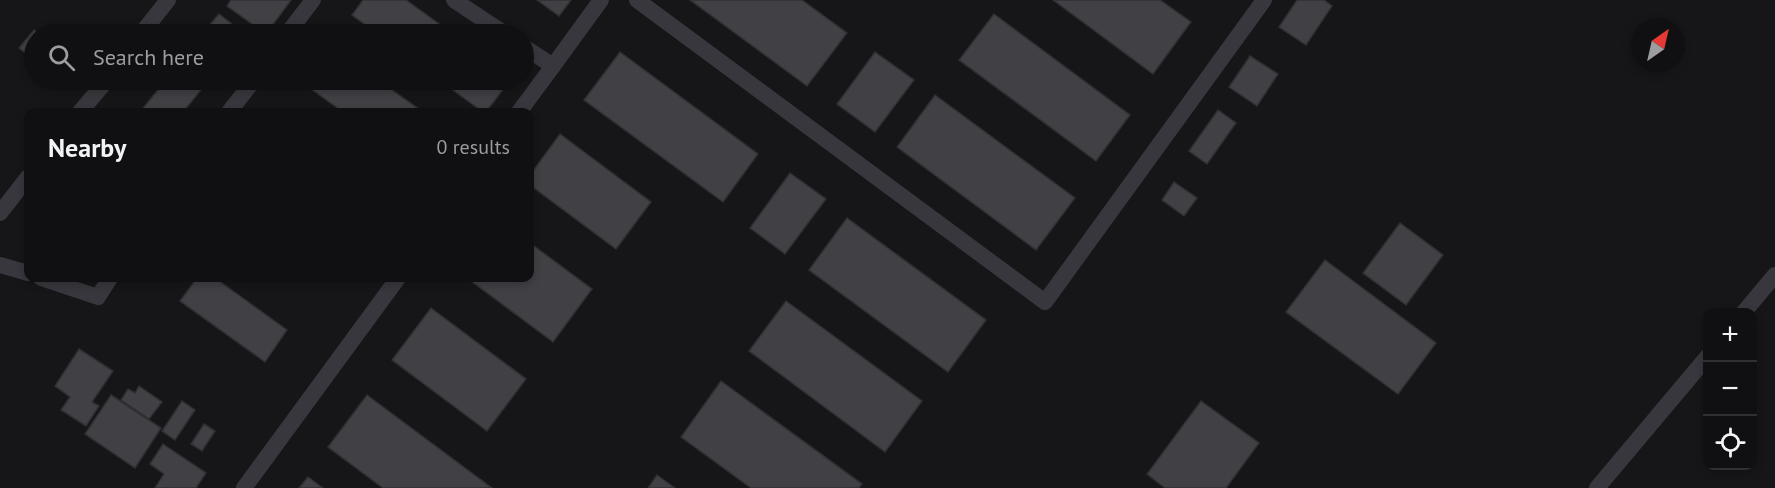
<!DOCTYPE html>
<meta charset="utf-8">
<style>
body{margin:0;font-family:"PT Sans",sans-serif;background:#19191b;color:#f1f3f6}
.controls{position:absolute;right:18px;bottom:18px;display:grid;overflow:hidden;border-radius:12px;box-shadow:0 3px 9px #0003}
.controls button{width:54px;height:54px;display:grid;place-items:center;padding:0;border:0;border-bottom:2px solid #303032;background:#101012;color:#f1f3f6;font:30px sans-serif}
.compass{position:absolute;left:1631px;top:18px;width:54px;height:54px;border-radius:50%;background:#101012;box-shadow:0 3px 9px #0003;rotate:34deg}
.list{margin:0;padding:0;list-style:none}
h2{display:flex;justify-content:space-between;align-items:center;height:78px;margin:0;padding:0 24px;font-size:26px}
h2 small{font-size:20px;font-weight:400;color:#9c9d9f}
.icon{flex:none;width:33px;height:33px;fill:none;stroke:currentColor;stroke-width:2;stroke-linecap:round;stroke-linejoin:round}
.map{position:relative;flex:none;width:1775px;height:488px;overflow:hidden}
.search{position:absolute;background:#101012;box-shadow:0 3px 9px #0003;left:24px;top:24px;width:510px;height:66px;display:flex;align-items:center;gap:15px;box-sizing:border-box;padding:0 21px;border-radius:33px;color:#9c9d9f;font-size:22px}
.panel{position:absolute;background:#101012;box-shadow:0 3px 9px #0003;left:24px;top:108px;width:510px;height:174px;border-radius:12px}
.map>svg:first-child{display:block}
</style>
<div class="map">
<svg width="1775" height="488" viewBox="0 0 1775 488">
<rect width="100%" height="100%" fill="#161618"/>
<!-- building -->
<g fill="#404045" stroke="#303034" stroke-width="1.5">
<path d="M231 0H291L266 34 227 6Z"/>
<path d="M363 0H406L453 34H378L352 15Z"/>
<path d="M537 0H571L559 16Z"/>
<path d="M690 0H802L847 33 807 86Z"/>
<path d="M1053 0H1160L1191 22 1153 74Z"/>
<path d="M1297 0H1324L1332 6 1306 45 1279 27Z"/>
<path d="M219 14 245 34H202Z"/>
<path d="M994 14 1130 115 1096 161 959 60Z"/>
<path d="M34 30 39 34H34V60L19 48Z"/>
<path d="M620 52 758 154 723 202 584 100Z"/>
<path d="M875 52 914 80 875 132 837 104Z"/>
<path d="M1250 56 1278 74 1257 106 1229 87Z"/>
<path d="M166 80H209L183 112H140Z"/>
<path d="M305 80H378L423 112H343L303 83Z"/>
<path d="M439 80H510L486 112H483Z"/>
<path d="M935 95 1075 198 1036 250 897 147Z"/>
<path d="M1218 110 1236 123 1207 164 1189 151Z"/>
<path d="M560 134 651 202 616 249 530 185V175Z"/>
<path d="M790 173 826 199 785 254 750 228Z"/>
<path d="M1174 182 1197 198 1184 216 1162 200Z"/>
<path d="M847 218 986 320 948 372 809 270Z"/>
<path d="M1400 223 1443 255 1406 305 1363 273Z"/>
<path d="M530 243 592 289 553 342 467 278H530Z"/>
<path d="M1325 260 1436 343 1398 394 1286 312Z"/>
<path d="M197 278H215L287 330 265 362 180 301Z"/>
<path d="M786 301 922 401 885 452 749 351Z"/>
<path d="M431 308 526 379 487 431 392 360Z"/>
<path d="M79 349 113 371 92 402 99 406 86 426 61 410 70 397 55 386Z"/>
<path d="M721 381 862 484 859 488H751L681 437Z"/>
<path d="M139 386 162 402 149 419 121 400 128 389 135 393Z"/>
<path d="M111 395 161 428 135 468 85 434Z"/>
<path d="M367 395 492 488H383L328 447Z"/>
<path d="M182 401 195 410 175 440 162 431Z"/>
<path d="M1201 401 1259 443 1226 488H1165L1147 474Z"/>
<path d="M204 424 215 431 202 451 191 444Z"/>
<path d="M163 444 206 473 196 488H155L164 474 150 464Z"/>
<path d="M657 475 675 488H648Z"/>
<path d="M308 477 323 488H299Z"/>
</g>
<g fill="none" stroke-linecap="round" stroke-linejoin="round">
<!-- service -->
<g stroke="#37373d" stroke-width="16">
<path d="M454 0 505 34"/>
<path d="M637 0 1045 302 1264 0"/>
<path d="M141 34 168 0"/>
<path d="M287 34 313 0"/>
<path d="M524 47 553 66 601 0"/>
<path d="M80 112 107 80"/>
<path d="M229 112 254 80"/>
<path d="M519 112 553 66"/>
<path d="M0 213 28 177"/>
<path d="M0 265 28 273"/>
<path d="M41 278 98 297 110 278"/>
<path d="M1744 312 1775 275"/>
<path d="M244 488 398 278"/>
<path d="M1597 488 1708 356"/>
</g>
</g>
</svg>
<div class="controls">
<button>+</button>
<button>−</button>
<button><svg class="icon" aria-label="locate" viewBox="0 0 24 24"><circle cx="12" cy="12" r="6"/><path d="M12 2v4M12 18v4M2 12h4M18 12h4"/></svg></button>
</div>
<svg class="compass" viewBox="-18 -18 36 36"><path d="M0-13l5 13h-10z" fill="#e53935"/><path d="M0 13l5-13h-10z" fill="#9c9d9f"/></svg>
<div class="search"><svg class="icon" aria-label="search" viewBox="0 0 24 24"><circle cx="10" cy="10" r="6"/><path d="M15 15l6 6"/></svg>Search here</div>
<section class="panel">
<h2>Nearby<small>0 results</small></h2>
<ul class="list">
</ul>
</section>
</div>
